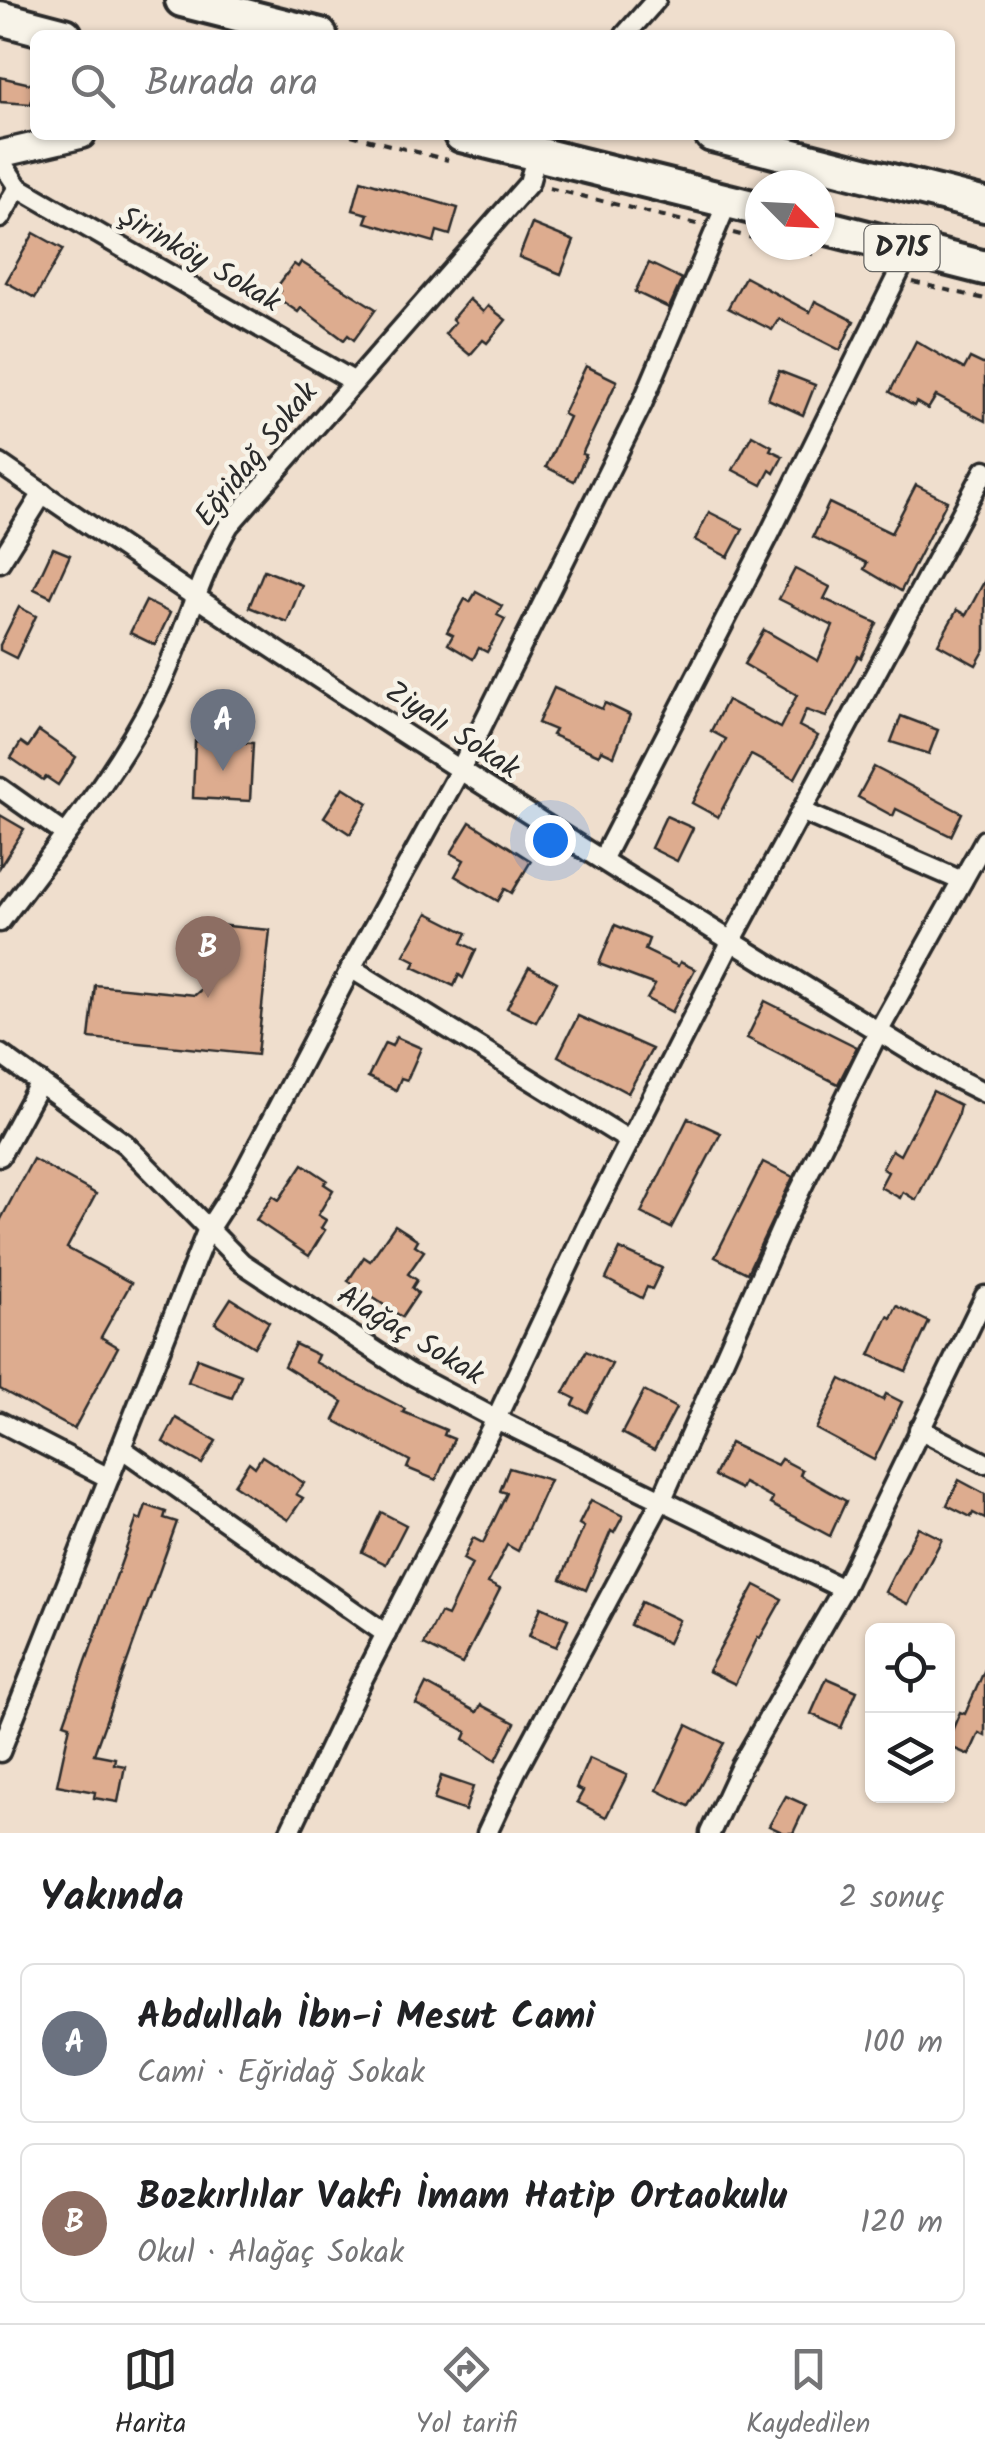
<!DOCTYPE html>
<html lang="tr">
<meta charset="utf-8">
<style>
body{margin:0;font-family:Kalam,sans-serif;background:#f6f6f6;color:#202124}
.controls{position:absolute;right:30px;bottom:30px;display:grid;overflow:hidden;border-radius:15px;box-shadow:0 2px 8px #0004}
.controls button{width:90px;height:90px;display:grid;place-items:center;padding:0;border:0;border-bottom:2px solid #e0e0e0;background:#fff;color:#202124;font:50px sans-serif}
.compass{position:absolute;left:745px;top:170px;width:90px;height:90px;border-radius:50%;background:#fff;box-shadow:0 2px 8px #0004;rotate:114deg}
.you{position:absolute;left:550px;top:840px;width:35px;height:35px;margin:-25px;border:8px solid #fff;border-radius:50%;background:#1a73e8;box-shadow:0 0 0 15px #1a73e833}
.badge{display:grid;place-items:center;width:65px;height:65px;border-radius:50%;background:#2b2b2b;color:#fff;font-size:32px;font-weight:700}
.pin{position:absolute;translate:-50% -82px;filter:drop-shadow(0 2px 5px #0008)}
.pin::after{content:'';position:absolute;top:52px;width:35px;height:30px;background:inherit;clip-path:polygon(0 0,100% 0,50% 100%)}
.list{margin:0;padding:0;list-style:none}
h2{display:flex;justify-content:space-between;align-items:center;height:130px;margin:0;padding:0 40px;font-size:42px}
h2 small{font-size:32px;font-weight:400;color:#757577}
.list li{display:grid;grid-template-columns:65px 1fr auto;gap:30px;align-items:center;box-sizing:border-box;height:160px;margin:0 20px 20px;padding:0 20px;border:2px solid #e0e0e0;border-radius:15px}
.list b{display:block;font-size:38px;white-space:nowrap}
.list p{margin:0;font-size:32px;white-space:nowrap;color:#757577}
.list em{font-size:32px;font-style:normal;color:#757577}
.icon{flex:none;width:55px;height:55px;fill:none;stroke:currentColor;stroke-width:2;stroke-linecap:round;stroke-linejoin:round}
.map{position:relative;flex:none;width:985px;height:1833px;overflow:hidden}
.search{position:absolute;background:#fff;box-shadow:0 2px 8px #0004;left:30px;right:30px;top:30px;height:110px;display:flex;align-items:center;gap:25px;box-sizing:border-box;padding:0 35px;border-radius:15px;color:#757577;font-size:38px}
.sheet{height:490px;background:#fff}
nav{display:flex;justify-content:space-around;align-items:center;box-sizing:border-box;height:140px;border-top:2px solid #e0e0e0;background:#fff;font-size:28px;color:#757577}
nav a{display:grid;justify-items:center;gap:5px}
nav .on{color:#2b2b2b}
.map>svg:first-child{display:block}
</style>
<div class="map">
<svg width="985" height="1833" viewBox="0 0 985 1833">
<rect width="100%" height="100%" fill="#efdecd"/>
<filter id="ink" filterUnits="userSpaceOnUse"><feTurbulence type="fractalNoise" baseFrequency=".01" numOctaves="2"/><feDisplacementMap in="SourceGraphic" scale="20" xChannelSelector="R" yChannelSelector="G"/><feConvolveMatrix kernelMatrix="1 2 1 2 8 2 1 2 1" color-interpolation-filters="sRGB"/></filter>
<g filter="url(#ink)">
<!-- building -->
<g fill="#ddac8f" stroke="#2b2b2b" stroke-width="2.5">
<path d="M0 77 35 85 31 104 0 102Z"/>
<path d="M361 180 458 208 450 235 437 231 434 242 365 222 368 214 353 210Z"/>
<path d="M532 224 574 241 561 274 519 257Z"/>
<path d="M34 233 63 249 35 298 6 282Z"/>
<path d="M301 262 376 309 354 340 348 335 344 340 301 308 298 312 276 297 281 291 277 287 294 264 298 267Z"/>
<path d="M649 263 682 279 669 308 635 292Z"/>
<path d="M745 277 810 312 815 301 854 321 840 350 779 319 772 330 728 308Z"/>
<path d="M469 299 483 312 488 306 506 320 487 343 483 340 470 355 445 334 455 322 452 319Z"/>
<path d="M916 341 964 369 970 358 985 365V421L936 396 928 409 916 402 914 406 890 392Z"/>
<path d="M586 366 617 381 582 454 586 455 574 481 546 467 569 417 563 414Z"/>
<path d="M779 371 815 385 803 415 768 399Z"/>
<path d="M752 435 772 446 770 450 783 456 774 473 770 470 762 485 733 470Z"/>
<path d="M916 485 947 501 901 591 864 569 867 563 813 537 829 503 891 533Z"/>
<path d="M709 512 743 529 728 557 695 540Z"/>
<path d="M53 548 70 555 51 597 34 589Z"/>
<path d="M795 569 830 587 824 599 877 623 861 658 858 656 826 717 806 710 799 726 818 736 795 778 751 755 718 817 692 803 726 739 711 731 727 700 780 728 797 695 744 664 764 630 818 661 833 626 779 599Z"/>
<path d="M264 570 302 585 287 622 249 607Z"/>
<path d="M985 580V649L976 665 938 644 957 610 966 615Z"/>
<path d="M476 592 502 606 497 615 505 619 487 652 479 648 473 659 448 644 453 635 447 632 465 599 470 602Z"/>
<path d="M146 601 170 613 155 645 130 633Z"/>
<path d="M19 607 36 616 16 658 0 650V645Z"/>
<path d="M554 688 602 709 605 703 630 715 614 756 601 750 599 755 552 735 555 730 538 723Z"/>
<path d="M901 716 938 730 929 754 891 742Z"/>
<path d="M39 731 76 757 58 785 46 777 43 780 11 758 21 742 28 747Z"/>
<path d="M195 741 253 743 250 801 193 798Z"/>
<path d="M874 767 962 813 951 836 896 809 893 816 858 797Z"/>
<path d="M343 787 368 803 350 834 324 817Z"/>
<path d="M0 815 24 829 0 867Z"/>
<path d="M666 816 693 828 677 861 651 848Z"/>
<path d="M470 822 531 861 512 893 505 889 498 901 455 876 464 860 451 853Z"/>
<path d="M428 913 467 933 462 943 476 950 463 978 459 975 454 986 413 967 416 961 404 955Z"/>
<path d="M217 925 270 930 257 1055 89 1038 95 985 195 995 211 981Z"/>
<path d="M615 925 649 939 645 950 678 966 680 962 695 969 672 1012 647 999 655 985 599 964Z"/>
<path d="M529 967 557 982 536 1022 507 1008Z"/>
<path d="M765 1001 857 1047 838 1084 747 1038Z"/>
<path d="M578 1016 652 1049 628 1093 558 1056Z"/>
<path d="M396 1037 421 1048 407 1080 401 1078 396 1090 368 1077 385 1043 392 1046Z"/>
<path d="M933 1091 960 1105 957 1118 916 1200 903 1192 900 1198 880 1187 888 1172 882 1168 892 1150 900 1155Z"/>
<path d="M688 1118 721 1133 671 1228 641 1213Z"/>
<path d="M33 1159 96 1194 67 1248 131 1283 101 1337 118 1347 74 1429 0 1389V1221Z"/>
<path d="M763 1162 793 1177 747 1273 715 1257Z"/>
<path d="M303 1164 327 1180 324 1184 333 1190 318 1215 326 1220 321 1228 325 1230 309 1256 256 1220 273 1196 279 1200Z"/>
<path d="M395 1225 418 1240 415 1245 424 1251 408 1274 417 1280 412 1288 418 1293 402 1317 348 1281 364 1257 370 1261Z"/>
<path d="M620 1249 662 1268 652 1289 647 1287 642 1298 606 1279Z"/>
<path d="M231 1298 269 1322 254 1347 215 1323Z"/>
<path d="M897 1306 929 1322 906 1371 870 1355 888 1316 891 1318Z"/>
<path d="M295 1344 318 1355 315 1362 405 1409 403 1412 446 1430 444 1435 454 1439 436 1480 407 1468 410 1461 334 1420 343 1402 284 1366Z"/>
<path d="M586 1351 612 1364 587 1412 573 1405 576 1399 564 1393Z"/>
<path d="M197 1358 241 1375 232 1398 188 1382Z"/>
<path d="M841 1379 883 1400 886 1394 902 1402 874 1460 816 1429Z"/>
<path d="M644 1391 676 1408 654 1450 622 1433Z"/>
<path d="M176 1418 216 1441 202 1464 163 1442Z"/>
<path d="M730 1443 777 1465 781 1459 802 1470 800 1475 846 1501 830 1536 770 1504 773 1499 744 1483 741 1489 714 1476Z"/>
<path d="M262 1456 304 1483 296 1494 303 1498 288 1520 234 1485 249 1462 255 1467Z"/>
<path d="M509 1468 550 1480 518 1551 507 1545 488 1583 500 1589 462 1664 424 1645 440 1613 447 1616 472 1564 463 1559 473 1538 483 1543 507 1493 500 1491Z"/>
<path d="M959 1480 985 1494V1519L973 1513 971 1517 947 1505Z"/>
<path d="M591 1500 623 1516 614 1533 611 1531 586 1590 561 1579 584 1527 579 1524Z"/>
<path d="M146 1505 166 1512 164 1518 177 1522 94 1754 115 1758 114 1764 125 1766 118 1802 94 1798 95 1792 57 1785 70 1725 64 1723 137 1518 141 1520Z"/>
<path d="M381 1512 406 1525 386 1564 362 1552Z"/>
<path d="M918 1527 942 1539 908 1604 885 1592Z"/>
<path d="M755 1585 782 1599 760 1638 758 1637 735 1684 708 1671Z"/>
<path d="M641 1602 679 1620 668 1643 630 1625Z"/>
<path d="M541 1607 568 1619 556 1647 529 1636Z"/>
<path d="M985 1669V1736L979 1733 969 1755 948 1746V1740L960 1712 965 1714Z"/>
<path d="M827 1678 857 1691 841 1728 811 1714Z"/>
<path d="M426 1684 477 1712 481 1705 515 1723 496 1760 464 1739 467 1732 416 1704Z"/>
<path d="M687 1725 724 1743 689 1806 657 1790Z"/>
<path d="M589 1758 627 1775 606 1817 577 1802 583 1791 576 1788Z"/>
<path d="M441 1776 473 1787 465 1811 434 1800Z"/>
<path d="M786 1796 806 1805 793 1833H784L769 1826Z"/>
</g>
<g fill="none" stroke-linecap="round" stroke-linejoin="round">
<!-- street casing -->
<g stroke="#2b2b2b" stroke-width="25">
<g id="street">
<path d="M625 35 656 0"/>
<path d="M0 160 18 187 0 218"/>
<path d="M18 187 353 381"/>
<path d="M0 464C311 679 631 882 955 1078L985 1093"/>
<path d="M0 562 43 493"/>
<path d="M0 788 65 834"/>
<path d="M801 811 962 881"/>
<path d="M602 860 769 535 910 250"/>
<path d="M0 922C54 849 115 776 156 694 184 639 197 579 229 525L529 183 537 154"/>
<path d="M351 968 630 1141"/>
<path d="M0 1054 125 1144 242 1263 409 1373 496 1419 843 1589"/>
<path d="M0 1156 40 1082"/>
<path d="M0 1422 109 1478 0 1752"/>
<path d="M919 1429 985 1463"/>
<path d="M121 1448 386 1634"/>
<path d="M109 1478 207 1231 240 1180 351 968 460 770 642 404 728 201"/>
<path d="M289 1833 358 1688 496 1419 594 1211 731 942 985 470"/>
<path d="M487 1833 516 1771 662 1499 783 1225 878 1032 985 840"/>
<path d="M710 1833 741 1766 843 1589 985 1296"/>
</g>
</g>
<!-- secondary casing -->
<g stroke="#2b2b2b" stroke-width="32">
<path id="secondary" d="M0 154 82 135"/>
</g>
<!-- highway casing -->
<g stroke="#2b2b2b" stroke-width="40">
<g id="highway">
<path d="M182 0 320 35"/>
<path d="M0 18 65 35"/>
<path d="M461 135 760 209"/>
<path d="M712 135 985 205"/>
<path d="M820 226 985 268"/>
</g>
</g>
<!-- path -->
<g stroke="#2b2b2b" stroke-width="4" stroke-dasharray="8 8" stroke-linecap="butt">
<path d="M351 135 448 160"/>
<path d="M549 188 700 225"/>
<path d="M733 233 760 240"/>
<path d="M779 245 813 254"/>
<path d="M913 282 985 299"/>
</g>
<!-- street -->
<use href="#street" stroke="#f7f3e8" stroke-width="18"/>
<!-- secondary -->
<use href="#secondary" stroke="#f7f3e8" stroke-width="25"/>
<!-- highway -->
<use href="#highway" stroke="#f7f3e8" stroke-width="32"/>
</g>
</g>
<g text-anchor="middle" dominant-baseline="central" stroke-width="9" stroke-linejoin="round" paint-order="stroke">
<!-- shield labels -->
<rect fill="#f7f3e8" stroke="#686764" stroke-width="2.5" x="864.5" y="225" width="75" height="46" rx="8"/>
<g font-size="28" font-weight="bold" fill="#2b2b2b">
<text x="902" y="248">D715</text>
</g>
<!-- street labels -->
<g font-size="30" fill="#2b2b2b" stroke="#f7f3e8">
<text transform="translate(199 260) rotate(30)">Şirinköy Sokak</text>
<text transform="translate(257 455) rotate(-51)">Eğridağ Sokak</text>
<text transform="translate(452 731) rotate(33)">Ziyalı Sokak</text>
<text transform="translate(410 1336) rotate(31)">Alağaç Sokak</text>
</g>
</g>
</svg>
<div class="controls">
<button><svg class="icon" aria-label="locate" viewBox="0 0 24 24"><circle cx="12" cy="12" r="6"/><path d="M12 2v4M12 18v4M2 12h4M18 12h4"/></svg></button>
<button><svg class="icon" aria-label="layers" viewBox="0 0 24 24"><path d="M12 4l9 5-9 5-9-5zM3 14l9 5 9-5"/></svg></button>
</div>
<svg class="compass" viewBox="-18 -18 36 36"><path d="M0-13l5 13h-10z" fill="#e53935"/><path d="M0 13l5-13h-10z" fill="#757577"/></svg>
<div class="you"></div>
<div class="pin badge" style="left:223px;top:771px;background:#6b7280">A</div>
<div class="pin badge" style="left:208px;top:998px;background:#8d6e63">B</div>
<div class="search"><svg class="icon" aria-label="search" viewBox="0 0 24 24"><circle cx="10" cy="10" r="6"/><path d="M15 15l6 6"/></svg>Burada ara</div>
</div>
<section class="sheet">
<h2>Yakında<small>2 sonuç</small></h2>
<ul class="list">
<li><span class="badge" style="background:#6b7280">A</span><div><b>Abdullah İbn-i Mesut Cami</b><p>Cami · Eğridağ Sokak</p></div><em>100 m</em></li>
<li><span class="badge" style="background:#8d6e63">B</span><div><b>Bozkırlılar Vakfı İmam Hatip Ortaokulu</b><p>Okul · Alağaç Sokak</p></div><em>120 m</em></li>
</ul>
</section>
<nav>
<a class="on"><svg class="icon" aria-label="map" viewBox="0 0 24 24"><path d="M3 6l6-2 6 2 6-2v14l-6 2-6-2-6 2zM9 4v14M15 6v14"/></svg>Harita</a>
<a><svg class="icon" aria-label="directions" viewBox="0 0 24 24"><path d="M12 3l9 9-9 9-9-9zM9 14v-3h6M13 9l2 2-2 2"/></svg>Yol tarifi</a>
<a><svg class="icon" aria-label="saved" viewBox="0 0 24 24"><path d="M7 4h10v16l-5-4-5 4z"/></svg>Kaydedilen</a>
</nav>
